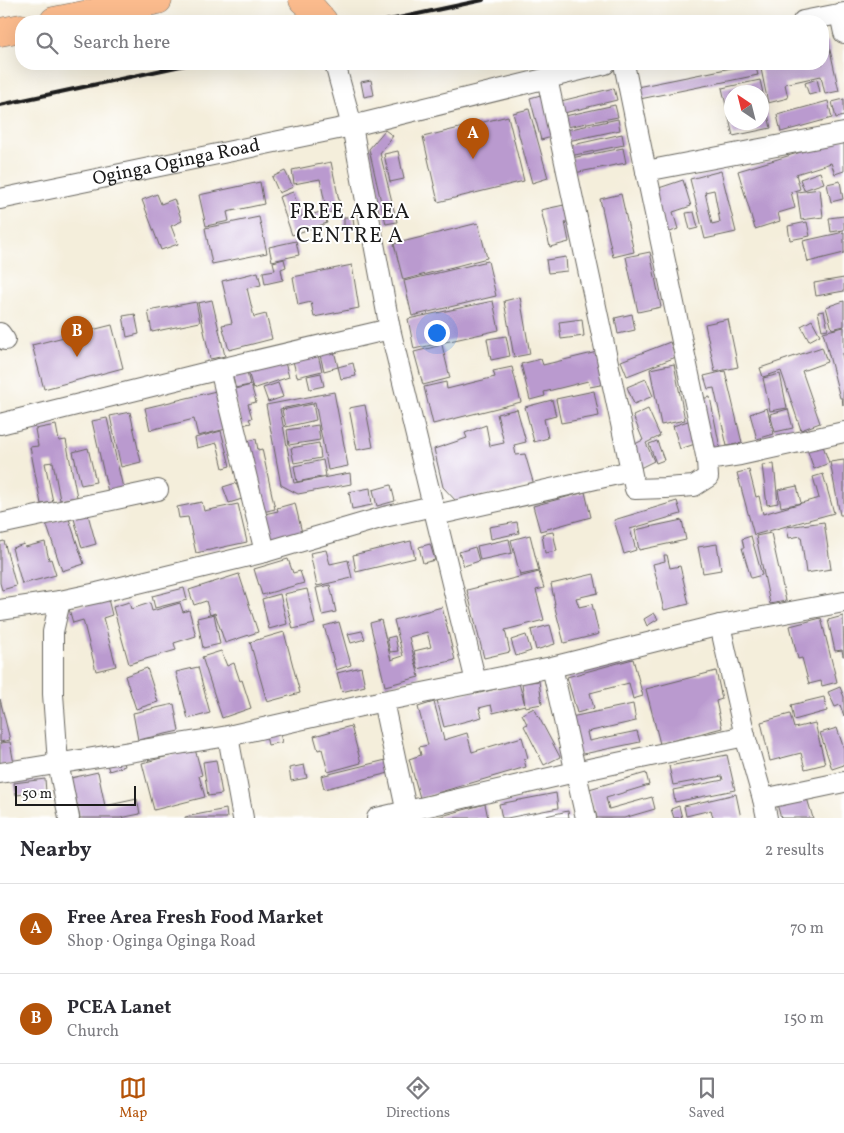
<!DOCTYPE html>
<meta charset="utf-8">
<style>
body{margin:0;font-family:Vollkorn,serif;background:#f7f7f7;color:#2b2b33}
.compass{position:absolute;left:724px;top:85px;width:45px;height:45px;border-radius:50%;background:#fff;box-shadow:0 5px 20px #0002;rotate:325deg}
.scale{position:absolute;left:15px;bottom:12px;width:121px;box-sizing:border-box;padding-left:5px;border:2px solid #1c1c1c;border-top:0;font-size:14px;line-height:18px;white-space:nowrap;color:#1c1c1c;-webkit-text-stroke:4px #fff;paint-order:stroke}
.you{position:absolute;left:436px;top:332px;width:18px;height:18px;margin:-12px;border:4px solid #fff;border-radius:50%;background:#1a73e8;box-shadow:0 0 0 8px #1a73e833}
.badge{display:grid;place-items:center;width:32px;height:32px;border-radius:50%;background:#b45309;color:#fff;font-size:16px;font-weight:700}
.pin{position:absolute;translate:-50% -41px;filter:drop-shadow(0 1px 2px #0008)}
.pin::after{content:'';position:absolute;top:26px;width:18px;height:15px;background:inherit;clip-path:polygon(0 0,100% 0,50% 100%)}
.list{margin:0;padding:0;list-style:none}
h2{display:flex;justify-content:space-between;align-items:center;height:65px;margin:0;padding:0 20px;font-size:21px}
h2 small{font-size:16px;font-weight:400;color:#7c7c81}
.list li{display:grid;grid-template-columns:32px 1fr auto;gap:15px;align-items:center;box-sizing:border-box;height:90px;padding:0 20px;border-top:1px solid #e1e1e2}
.list b{display:block;font-size:19px;white-space:nowrap}
.list p{margin:0;font-size:16px;white-space:nowrap;color:#7c7c81}
.list em{font-size:16px;font-style:normal;color:#7c7c81}
.icon{flex:none;width:28px;height:28px;fill:none;stroke:currentColor;stroke-width:2;stroke-linecap:round;stroke-linejoin:round}
.map{position:relative;flex:none;width:844px;height:818px;overflow:hidden}
.search{position:absolute;background:#fff;box-shadow:0 5px 20px #0002;left:15px;right:15px;top:15px;height:55px;display:flex;align-items:center;gap:12px;box-sizing:border-box;padding:0 18px;border-radius:20px;color:#7c7c81;font-size:19px}
.sheet{height:245px;background:#fff}
nav{display:flex;justify-content:space-around;align-items:center;box-sizing:border-box;height:70px;border-top:1px solid #e1e1e2;background:#fff;font-size:14px;color:#7c7c81}
nav a{display:grid;justify-items:center;gap:2px}
nav .on{color:#b45309}
.map>svg:first-child{display:block}
</style>
<div class="map">
<svg width="844" height="818" viewBox="0 0 844 818">
<rect width="100%" height="100%" fill="#fff"/>
<filter id="ink" filterUnits="userSpaceOnUse"><feTurbulence type="fractalNoise" baseFrequency=".02" numOctaves="2"/><feDisplacementMap in="SourceGraphic" scale="10" xChannelSelector="R" yChannelSelector="G"/><feConvolveMatrix kernelMatrix="1 2 1 2 8 2 1 2 1" color-interpolation-filters="sRGB"/></filter>
<filter id="wash" filterUnits="userSpaceOnUse"><feTurbulence type="fractalNoise" baseFrequency=".0096" numOctaves="4" result="noise"/><feDisplacementMap in="SourceGraphic" scale="20" xChannelSelector="R" yChannelSelector="G"/><feGaussianBlur stdDeviation="1.12" result="paint"/><feColorMatrix in="noise" values="0 0 0 0 0 0 0 0 0 0 0 0 0 0 0 0 0 1.4 0 .05"/><feComposite in="paint" operator="in"/></filter>
<g filter="url(#wash)">
<rect width="100%" height="100%" fill="#f4eedb"/>
<g id="blocks">
<!-- building -->
<g fill="#ba9acf" fill-rule="evenodd">
<path d="M828 41 839 91 825 94 821 76 785 84 788 98 768 103 760 64H823V42Z"/>
<path d="M751 64H755L758 75 635 100 632 88Z"/>
<path d="M817 79 820 92 809 95 805 83Z"/>
<path d="M371 80 374 95 364 97 361 82Z"/>
<path d="M760 80 771 128 733 136 722 88ZM732 92H762V122H732Z"/>
<path d="M614 88 617 100 564 113 561 101Z"/>
<path d="M544 94 555 136 541 140 530 98Z"/>
<path d="M844 99V116L836 118 832 102Z"/>
<path d="M828 101 832 118 781 132 777 115Z"/>
<path d="M615 105 618 117 567 127 565 116Z"/>
<path d="M529 109 548 178 532 183 513 113Z"/>
<path d="M508 116 524 181 438 202 423 137Z"/>
<path d="M618 119 620 130 568 141 566 130Z"/>
<path d="M385 130 393 136 380 153 397 222 386 224 369 149Z"/>
<path d="M622 134 624 145 570 156 568 146Z"/>
<path d="M844 139V171L835 174 831 163 796 174 800 189 791 192 795 208 778 213 780 221 755 229 738 171Z"/>
<path d="M623 148 626 163 574 173 571 158Z"/>
<path d="M398 151 404 179 390 182 384 154Z"/>
<path d="M331 162 341 210 327 213 320 179 294 184 292 170Z"/>
<path d="M285 171 293 187 279 193 272 177Z"/>
<path d="M721 171 736 232 705 239 690 179ZM714 190 720 222 712 224 705 192Z"/>
<path d="M820 172 824 183 804 190 800 179Z"/>
<path d="M683 180 691 206 673 212 678 229 665 234 653 190Z"/>
<path d="M840 181 843 199 831 202 827 184Z"/>
<path d="M260 182 264 204 227 212 229 221 206 226 199 195Z"/>
<path d="M820 189 823 217 801 220 797 192Z"/>
<path d="M293 192 302 218 323 211 327 223 292 235 279 197Z"/>
<path d="M157 194 161 204 174 199 182 221 171 226 178 244 161 250 142 200Z"/>
<path d="M621 194 634 252 613 257 600 199Z"/>
<path d="M564 205 568 222H565L569 242 550 247 541 210Z"/>
<path d="M694 212 698 228 690 230 686 213Z"/>
<path d="M844 216V230L831 232 829 218Z"/>
<path d="M259 217 267 253 212 264 205 228Z"/>
<path d="M344 217H353L354 227 344 228Z"/>
<path d="M807 222 810 236 790 240 788 226Z"/>
<path d="M478 223 487 258 403 280 394 244Z"/>
<path d="M844 232V253L808 262 803 241Z"/>
<path d="M296 241 299 255 272 261 269 247Z"/>
<path d="M650 252 661 307 638 312 626 257Z"/>
<path d="M566 257 567 271 548 273 546 260Z"/>
<path d="M284 259 286 267 281 269 283 280 265 284 263 272 275 270 273 262Z"/>
<path d="M488 261 496 296 412 316 404 281Z"/>
<path d="M352 265 359 308 314 317 311 302 298 305 293 277Z"/>
<path d="M258 272 261 285 247 288 254 317 266 314 272 339 229 350 222 325 232 323 222 281Z"/>
<path d="M844 278V291L816 296 814 283Z"/>
<path d="M520 297 530 354 514 357 504 301Z"/>
<path d="M212 300 225 356 210 359 198 303Z"/>
<path d="M493 301 499 330 414 349 408 319Z"/>
<path d="M844 301V326L832 329 826 307Z"/>
<path d="M196 302 200 322 152 332 148 311Z"/>
<path d="M824 311 828 329 822 330 818 312Z"/>
<path d="M135 314 139 334 127 337 123 316Z"/>
<path d="M632 314 635 330 618 334 615 318Z"/>
<path d="M582 319 584 336 561 339 559 322Z"/>
<path d="M728 319 738 367 715 372 705 324Z"/>
<path d="M812 320 820 335 809 341 801 326Z"/>
<path d="M112 325 123 368 44 389 32 345Z"/>
<path d="M844 327V354H842L844 362 843 405 842 398H840L823 332Z"/>
<path d="M506 336 510 356 491 360 487 339Z"/>
<path d="M670 342 676 357 627 376 621 361Z"/>
<path d="M442 345 450 378 423 385 414 352Z"/>
<path d="M822 347 827 362 802 371 820 423 801 430 781 371 763 377 760 368Z"/>
<path d="M317 351 322 371 297 377 292 357Z"/>
<path d="M334 351 338 367 324 371 320 355Z"/>
<path d="M597 352 605 384 590 387 588 381 544 392 545 396 530 400 521 364 541 359 543 365Z"/>
<path d="M284 359 289 377 253 389 248 371Z"/>
<path d="M353 363 356 376 341 379 338 367Z"/>
<path d="M674 364 685 420 661 425 650 369Z"/>
<path d="M512 367 521 402 433 424 424 387 446 382 447 389 495 377 493 371Z"/>
<path d="M246 368 250 385 235 388 232 371Z"/>
<path d="M725 371 742 443 727 446 714 388 708 389 704 376Z"/>
<path d="M321 373 324 386 310 389 307 376Z"/>
<path d="M780 374 787 408 770 411 763 378Z"/>
<path d="M646 379 653 396 634 404 627 387Z"/>
<path d="M278 383 283 397 268 402 263 388Z"/>
<path d="M251 385 256 402 248 404 252 418 249 419 251 423 242 425 232 390Z"/>
<path d="M216 391 226 429 198 436 194 419 150 430 145 408Z"/>
<path d="M594 391 599 416 561 423 556 399Z"/>
<path d="M334 392 348 466 328 470 315 402 280 409 294 483 350 473 351 484 298 494 281 485 266 405Z"/>
<path d="M710 397 720 448 706 450 697 400Z"/>
<path d="M552 400 556 416 544 419 548 438 534 442 525 407Z"/>
<path d="M313 404 316 420 286 427 282 410Z"/>
<path d="M365 405 373 447 357 450 349 408Z"/>
<path d="M767 408 774 434 757 439 750 414Z"/>
<path d="M517 409 526 442 514 445 516 455 525 454 534 485 456 501 443 487 434 449 467 438 465 433 486 425 490 446 504 443 497 414Z"/>
<path d="M648 409 660 436 646 443 654 461 638 469 629 447 643 440 633 416Z"/>
<path d="M788 409 793 428 775 432 770 414Z"/>
<path d="M130 412 141 462 121 467 110 416Z"/>
<path d="M107 418 123 488 108 492 92 421Z"/>
<path d="M691 420 698 443 680 449 673 426Z"/>
<path d="M56 425 59 441 66 440 77 497 60 500 53 462 45 463 53 502 41 504 30 447 38 446 35 429Z"/>
<path d="M318 425 320 440 289 445 287 430Z"/>
<path d="M221 431 230 466 223 468 217 443 197 448 195 438Z"/>
<path d="M256 439 258 450 262 449 275 509 259 513 243 442Z"/>
<path d="M657 441 664 460 656 463 649 444Z"/>
<path d="M319 443 321 458 294 463 291 448Z"/>
<path d="M822 443 829 463 814 469 807 449Z"/>
<path d="M88 448 96 482 81 485 73 452Z"/>
<path d="M323 460 326 476 297 482 294 466Z"/>
<path d="M844 460V515H840L830 462Z"/>
<path d="M774 464 778 503 767 505 762 465Z"/>
<path d="M749 470 756 497 759 496 763 514 819 498 813 477 823 474 834 513 754 535 737 473Z"/>
<path d="M236 483 242 499 229 503 223 487Z"/>
<path d="M391 485 395 501 377 506 373 490Z"/>
<path d="M797 486 801 503 781 507 778 490Z"/>
<path d="M370 488 372 505 352 509 349 492Z"/>
<path d="M585 492 591 517 540 531 533 506Z"/>
<path d="M677 501 681 514 630 529 636 550 624 554 614 520Z"/>
<path d="M202 502 204 511 238 504 247 542 196 553 188 517 179 518 177 507Z"/>
<path d="M295 503 302 533 266 542 260 515 278 511 277 508Z"/>
<path d="M87 511 96 544 82 548 73 515Z"/>
<path d="M68 516 84 564 62 571 46 523Z"/>
<path d="M682 520 686 540 639 550 635 530Z"/>
<path d="M517 522 519 533 491 539 489 527Z"/>
<path d="M824 522 831 569 806 573 801 536 789 538 787 527Z"/>
<path d="M553 532 557 551 545 553 542 534Z"/>
<path d="M771 533 786 601 770 604 756 536Z"/>
<path d="M530 535 539 571 520 575 511 540Z"/>
<path d="M751 536 762 575 751 578 742 548H744L742 539Z"/>
<path d="M509 539 512 553 480 560 477 546Z"/>
<path d="M4 541 16 586 2 590 0 583V542Z"/>
<path d="M411 541 415 558 356 572 353 555Z"/>
<path d="M45 542 49 560 51 559 56 575 22 584 12 548 24 544 25 547Z"/>
<path d="M430 544 435 560 423 563 419 547Z"/>
<path d="M717 544 721 570 703 573 698 547Z"/>
<path d="M475 547 479 561 464 566 459 552Z"/>
<path d="M326 550 330 564 348 560 352 578 317 586 310 553Z"/>
<path d="M664 555H667L670 568 680 566 689 604 664 610 653 564 665 561Z"/>
<path d="M288 559 293 573 300 571 304 583 262 595 254 569Z"/>
<path d="M539 572 544 588 536 590 544 620 505 630 510 652 484 658 467 590Z"/>
<path d="M239 574 258 632 225 643 215 613 210 615 206 601 194 605 189 590Z"/>
<path d="M594 574 598 593 576 598 579 607 592 604 599 634 564 643 554 604H555L551 584Z"/>
<path d="M330 585 336 612 322 615 316 588Z"/>
<path d="M184 588 187 600 155 608 152 596Z"/>
<path d="M307 589 315 624 293 629 284 594Z"/>
<path d="M280 594 287 624 269 629 262 599Z"/>
<path d="M108 599 112 615 103 618 116 666 96 671 83 620 73 623 69 609Z"/>
<path d="M129 602 131 609 150 603 152 611 180 603 183 612 189 610 196 636 174 643 176 650 129 664 113 607Z"/>
<path d="M442 607 455 660 418 669 414 651 431 647 427 632 409 637 419 677 385 686 370 623 381 620 391 660 403 656 394 620Z"/>
<path d="M654 613 658 619 647 626 644 619Z"/>
<path d="M214 614 220 644 203 648 197 618Z"/>
<path d="M843 616 844 656H843L842 650 835 651 828 620Z"/>
<path d="M821 618 837 682 822 686 821 681 809 684 802 658 798 659 790 626Z"/>
<path d="M339 622 351 665 336 670 324 626Z"/>
<path d="M550 625 555 644 536 650 531 630Z"/>
<path d="M362 631 365 639 351 643 348 634Z"/>
<path d="M284 632 300 693 267 702 250 642Z"/>
<path d="M526 635 531 651 516 656 511 640Z"/>
<path d="M395 636 398 651 390 652 387 638Z"/>
<path d="M221 651 227 666 234 663 240 681 242 680 251 708 222 718 202 657Z"/>
<path d="M633 659 643 696 633 699 629 683 590 693 594 708 577 713 567 677Z"/>
<path d="M198 667 210 713 188 719 176 672Z"/>
<path d="M361 667 365 686 342 692 337 673Z"/>
<path d="M147 668 158 702 136 709 125 676Z"/>
<path d="M716 671 722 699 716 701 722 728 660 744 646 689Z"/>
<path d="M539 681 542 704 525 707 522 683Z"/>
<path d="M519 683 525 705 493 713 491 705 479 708 482 717 444 727 437 700 475 691 476 694Z"/>
<path d="M840 687 844 697V716L840 705 835 707 828 692Z"/>
<path d="M824 697 827 711 794 720 791 705Z"/>
<path d="M0 699 10 740 0 742Z"/>
<path d="M434 702 444 740 467 733 472 752 522 737 528 758 524 760 526 767 420 798 409 759 421 755 419 747 428 745 418 707Z"/>
<path d="M174 704 179 731 138 740 133 713Z"/>
<path d="M633 704 636 721 587 732 589 741 637 731 640 742 579 755 571 717Z"/>
<path d="M534 708 560 757 544 765 524 726 527 724 522 714Z"/>
<path d="M790 714 794 728 815 723 825 764 805 769 801 753 770 761 761 722Z"/>
<path d="M351 726 361 763 328 772 322 749 318 750 314 736Z"/>
<path d="M837 728 844 749V765L832 769 820 733Z"/>
<path d="M280 733 282 742 268 745 266 736Z"/>
<path d="M10 742 14 764 0 766V743Z"/>
<path d="M195 749 202 775 199 776 205 797 154 810 142 763Z"/>
<path d="M727 755 735 790 675 802 673 790 723 780 722 776 673 785 669 766Z"/>
<path d="M123 759 125 766 109 771 107 764Z"/>
<path d="M216 760 222 794 208 796 203 762Z"/>
<path d="M386 760 389 773 324 789 321 776Z"/>
<path d="M304 765 307 778 291 781 289 768Z"/>
<path d="M98 772 105 806 137 799 140 814 120 818H80L71 778Z"/>
<path d="M646 773 649 785 606 798 609 809 652 797 655 809 624 818H597L589 789Z"/>
<path d="M45 779 46 792 16 795 14 783Z"/>
<path d="M556 793 558 808 507 818H502L499 804Z"/>
<path d="M736 794 741 818H713L711 810 686 816 684 806Z"/>
<path d="M806 795 813 818H781L777 804Z"/>
<path d="M485 804 488 818H438V817Z"/>
<path d="M679 806 682 818H674L671 809Z"/>
<path d="M226 809 227 818H185V817Z"/>
<path d="M568 811 569 818H541V817Z"/>
</g>
</g>
</g>
<g filter="url(#ink)">
<use href="#blocks" fill-opacity="0" stroke="#68665f" stroke-width="1"/>
<g fill="none" stroke-linecap="round" stroke-linejoin="round">
<!-- minor casing -->
<g stroke="#68665f" stroke-width="22">
<g id="minor">
<path d="M840 14 844 33"/>
<path d="M803 21 844 13"/>
<path d="M335 64 352 126 390 329 476 682"/>
<path d="M624 64 646 171 707 460"/>
<path d="M547 78 635 489 666 488 694 486 708 477 707 460 740 455 844 432"/>
<path d="M646 171 844 133"/>
<path id="s1" d="M0 199 352 126 605 64"/>
<path d="M0 333 5 340"/>
<path d="M220 369 265 552"/>
<path d="M0 424 220 369 390 329"/>
<path d="M436 515 631 471"/>
<path d="M0 524 158 490"/>
<path d="M60 601 53 632V694L58 763 69 818"/>
<path d="M0 610 60 601 97 593 265 552 384 517 433 506"/>
<path d="M720 625 745 736 763 799 767 818"/>
<path d="M552 667 586 818"/>
<path d="M383 701 408 818"/>
<path d="M228 736 243 818"/>
<path d="M0 773 228 736 383 701 552 667 720 625 844 602"/>
<path d="M763 799 844 782"/>
<path d="M377 818 575 772 745 736"/>
</g>
</g>
<!-- highway casing -->
<g stroke="#68665f" stroke-width="29">
<g id="highway">
<path d="M303 0 310 6 323 21"/>
<path d="M54 21 158 0"/>
<path d="M0 32 21 28"/>
</g>
</g>
<!-- minor -->
<use href="#minor" stroke="#fff" stroke-width="20"/>
<!-- highway -->
<use href="#highway" stroke="#fbbb8d" stroke-width="28"/>
<!-- rail -->
<g stroke="#1c1c1c" stroke-width="4">
<path d="M385 21 483 0"/>
<path d="M0 105 190 64"/>
</g>
</g>
</g>
<g text-anchor="middle" dominant-baseline="central" stroke-width="4" stroke-linejoin="round" paint-order="stroke">
<!-- street labels -->
<g font-size="19" fill="#1c1c1c" stroke="#fff">
<text stroke="none"><textPath href="#s1" startOffset="180">Oginga Oginga Road</textPath></text>
</g>
<!-- quarter labels -->
<g font-size="21" letter-spacing="1" fill="#1c1c1c" stroke="#fff">
<text x="350" y="212">FREE AREA<tspan x="350" dy="24">CENTRE A</tspan></text>
</g>
</g>
</svg>
<svg class="compass" viewBox="-18 -18 36 36"><path d="M0-13l5 13h-10z" fill="#e53935"/><path d="M0 13l5-13h-10z" fill="#7c7c81"/></svg>
<div class="scale">50 m</div>
<div class="you"></div>
<div class="pin badge" style="left:473px;top:159px">A</div>
<div class="pin badge" style="left:77px;top:357px">B</div>
<div class="search"><svg class="icon" aria-label="search" viewBox="0 0 24 24"><circle cx="10" cy="10" r="6"/><path d="M15 15l6 6"/></svg>Search here</div>
</div>
<section class="sheet">
<h2>Nearby<small>2 results</small></h2>
<ul class="list">
<li><span class="badge">A</span><div><b>Free Area Fresh Food Market</b><p>Shop · Oginga Oginga Road</p></div><em>70 m</em></li>
<li><span class="badge">B</span><div><b>PCEA Lanet</b><p>Church</p></div><em>150 m</em></li>
</ul>
</section>
<nav>
<a class="on"><svg class="icon" aria-label="map" viewBox="0 0 24 24"><path d="M3 6l6-2 6 2 6-2v14l-6 2-6-2-6 2zM9 4v14M15 6v14"/></svg>Map</a>
<a><svg class="icon" aria-label="directions" viewBox="0 0 24 24"><path d="M12 3l9 9-9 9-9-9zM9 14v-3h6M13 9l2 2-2 2"/></svg>Directions</a>
<a><svg class="icon" aria-label="saved" viewBox="0 0 24 24"><path d="M7 4h10v16l-5-4-5 4z"/></svg>Saved</a>
</nav>
